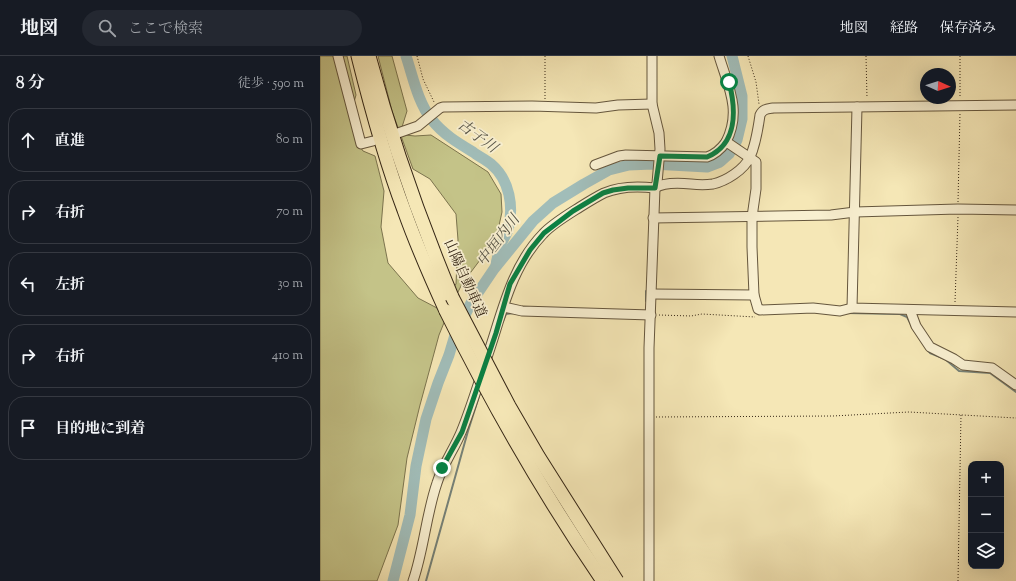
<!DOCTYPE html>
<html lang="ja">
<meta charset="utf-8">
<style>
body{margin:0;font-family:"Sorts Mill Goudy","Noto Serif JP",serif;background:#242831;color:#f1f3f6}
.controls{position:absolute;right:12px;bottom:12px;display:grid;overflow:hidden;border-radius:8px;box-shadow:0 4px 16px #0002}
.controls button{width:36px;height:36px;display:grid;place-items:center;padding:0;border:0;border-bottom:1px solid #363941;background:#171b24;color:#f1f3f6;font:20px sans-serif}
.compass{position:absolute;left:600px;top:12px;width:36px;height:36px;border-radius:50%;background:#171b24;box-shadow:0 4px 16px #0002;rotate:93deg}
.stop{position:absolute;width:12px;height:12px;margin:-9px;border:3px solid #0b8043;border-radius:50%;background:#fff}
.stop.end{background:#0b8043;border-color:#fff;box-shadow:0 1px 4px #0008}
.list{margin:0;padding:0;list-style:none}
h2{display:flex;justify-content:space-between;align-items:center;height:52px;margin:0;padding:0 16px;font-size:17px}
h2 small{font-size:13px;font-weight:400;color:#9ea1a6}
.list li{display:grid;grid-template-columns:26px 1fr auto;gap:12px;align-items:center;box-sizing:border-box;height:64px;margin:0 8px 8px;padding:0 8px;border:1px solid #363941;border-radius:16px}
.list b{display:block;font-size:15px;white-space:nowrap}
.list em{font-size:13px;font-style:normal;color:#9ea1a6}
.icon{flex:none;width:22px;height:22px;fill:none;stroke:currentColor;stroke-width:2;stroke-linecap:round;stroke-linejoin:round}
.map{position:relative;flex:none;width:696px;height:525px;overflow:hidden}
header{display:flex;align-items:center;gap:24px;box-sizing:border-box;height:56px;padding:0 20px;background:#171b24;border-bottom:1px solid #363941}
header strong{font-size:19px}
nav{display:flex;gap:22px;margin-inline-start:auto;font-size:14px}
.search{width:280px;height:36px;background:#242831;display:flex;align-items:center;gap:10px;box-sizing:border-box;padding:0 14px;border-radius:22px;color:#9ea1a6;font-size:15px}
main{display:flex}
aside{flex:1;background:#171b24}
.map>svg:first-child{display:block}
</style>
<header>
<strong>地図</strong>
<div class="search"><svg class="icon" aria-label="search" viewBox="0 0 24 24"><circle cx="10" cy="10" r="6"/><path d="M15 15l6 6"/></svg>ここで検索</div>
<nav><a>地図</a><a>経路</a><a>保存済み</a></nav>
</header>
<main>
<aside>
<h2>8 分<small>徒歩 · 590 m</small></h2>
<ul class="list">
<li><svg class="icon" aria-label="ahead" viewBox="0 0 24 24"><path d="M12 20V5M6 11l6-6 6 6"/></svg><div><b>直進</b></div><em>80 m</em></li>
<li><svg class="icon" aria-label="right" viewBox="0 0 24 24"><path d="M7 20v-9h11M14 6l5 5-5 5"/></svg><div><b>右折</b></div><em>70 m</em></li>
<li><svg class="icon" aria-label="left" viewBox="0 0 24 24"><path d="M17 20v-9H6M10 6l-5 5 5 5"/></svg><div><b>左折</b></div><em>30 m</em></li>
<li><svg class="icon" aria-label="right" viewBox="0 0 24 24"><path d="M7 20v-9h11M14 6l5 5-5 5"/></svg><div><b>右折</b></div><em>410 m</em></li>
<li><svg class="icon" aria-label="arrive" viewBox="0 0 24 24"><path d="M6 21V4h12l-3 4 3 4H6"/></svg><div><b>目的地に到着</b></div></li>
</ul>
</aside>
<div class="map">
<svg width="696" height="525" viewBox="0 0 696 525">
<rect width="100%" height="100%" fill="#f5e7b6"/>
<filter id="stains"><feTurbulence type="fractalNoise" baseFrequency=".005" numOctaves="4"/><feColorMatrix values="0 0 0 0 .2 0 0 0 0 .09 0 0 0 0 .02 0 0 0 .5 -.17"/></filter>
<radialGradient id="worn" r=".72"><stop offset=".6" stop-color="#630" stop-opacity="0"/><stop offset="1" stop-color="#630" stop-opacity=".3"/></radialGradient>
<!-- green -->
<path fill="#c4c388" stroke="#7c744e" d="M0 0H27L36 39 30 60 35 83 43 95 55 100 64 135 61 171 68 207 98 242 117 252 136 228 138 184 136 158 110 123 93 113 72 55 58 0H72L87 55 82 71 85 79 95 80 111 79 168 116 181 138 182 156 178 174 163 200 142 228 130 252 119 279 100 349 87 402 78 469 57 525H0Z"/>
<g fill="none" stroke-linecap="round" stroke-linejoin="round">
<!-- stream -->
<g stroke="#768177" stroke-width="2">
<path d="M326 245V235H329"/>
<path d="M527 257 580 258 587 261 595 276"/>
<path d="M183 265 186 258 194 257"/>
<path d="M607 293 610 297 625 303 639 315 670 317 696 336"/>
<path d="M106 525 148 375 161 334"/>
</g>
<!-- river -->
<g stroke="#a1bdb9" stroke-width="11">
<path d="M86 0C93 21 98 47 112 64 123 78 138 87 153 96 158 100 165 103 171 108 190 124 194 151 188 174 186 179 183 184 181 188 179 195 177 202 176 209"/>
<path d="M73 525 90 459 96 410 106 363 118 327 129 299 135 279 151 247 174 213 213 165 233 147 264 128 289 114 309 109 332 108 387 111 400 106 409 98 417 84 422 63V40L412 0"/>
</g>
<!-- minor casing -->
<g stroke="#65563d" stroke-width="11">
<g id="minor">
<path d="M18 0 41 88 53 85"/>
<path d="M399 0C408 30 422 55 406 86"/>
<path d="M537 51 532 252 696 256"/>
<path d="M78 77 98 70 120 52 123 51 212 50 276 52 298 49 332 48"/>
<path d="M275 109 299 100 306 99 387 101C396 98 401 93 406 86L408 87 436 106V133L432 161V191L434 239 438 253 440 254 493 252 520 255 532 252"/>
<path d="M333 162 511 159 535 156 638 153 696 154"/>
<path d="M332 238 434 239"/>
<path d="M184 251 202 255 331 259"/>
<path d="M590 254 596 270 610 291 634 303 643 309 672 312 696 329"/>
<path d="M165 307C181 263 189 213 223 178 232 168 249 158 260 151 268 146 276 141 284 137 300 130 318 130 335 132 344 126 361 127 371 128 379 129 386 129 393 128 406 125 424 114 430 101 436 88 438 73 440 59 443 53 447 53 453 52L696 49"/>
<path d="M93 525C104 493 106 459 117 427 123 408 135 392 142 374 149 357 155 338 161 320"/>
<path d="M329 525V292L335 132 337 127 340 93 339 77 332 48V0"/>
</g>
</g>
<!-- highway casing -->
<g stroke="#352615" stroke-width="15">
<g id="highway">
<path d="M38 0C51 52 65 104 84 154 96 188 111 222 126 255"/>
<path d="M49 0C71 82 99 162 132 241"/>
</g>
</g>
<!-- path -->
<g stroke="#352615" stroke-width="1" stroke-dasharray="1 2" stroke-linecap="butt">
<path d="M97 0 103 23 114 46"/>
<path d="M428 0 436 26 439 48"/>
<path d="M546 0 547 42"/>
<path d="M640 0V42"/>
<path d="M225 43V0"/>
<path d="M638 146 640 57"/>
<path d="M635 246 638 161"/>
<path d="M339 259 371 260 382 258 435 261"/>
<path d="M336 361 513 360 589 356 696 362"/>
<path d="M638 525 641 359"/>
</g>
<!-- minor -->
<use href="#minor" stroke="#f8efd0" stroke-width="9"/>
<!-- highway -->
<use href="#highway" stroke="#f5e7b6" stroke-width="13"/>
<!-- highway-bridge casing -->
<g stroke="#352615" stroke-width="15" stroke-linecap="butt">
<g id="highway-bridge">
<path d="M132 241 189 350 218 400 297 525"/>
<path d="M126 255C172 348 224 439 283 525"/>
</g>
</g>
<!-- highway-bridge -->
<use href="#highway-bridge" stroke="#f5e7b6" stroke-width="13"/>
</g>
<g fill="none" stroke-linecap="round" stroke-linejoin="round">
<!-- route -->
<path stroke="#0b8043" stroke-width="5" d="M122 412 142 376 176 277 190 228 210 194 224 177 253 155 283 137 293 134 308 132H335L340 100 387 101C418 88 416 53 409 26"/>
</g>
<g text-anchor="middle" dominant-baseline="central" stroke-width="3.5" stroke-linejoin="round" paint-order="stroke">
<!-- street labels -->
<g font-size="14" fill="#352615" stroke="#f8efd0">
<text transform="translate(144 223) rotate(66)">山陽自動車道</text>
</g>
<!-- water labels -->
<g font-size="15" font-style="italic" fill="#555346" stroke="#f8efd0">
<text transform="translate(157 81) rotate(36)">古子川</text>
<text transform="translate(179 185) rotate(-53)">中垣内川</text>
</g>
</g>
<rect width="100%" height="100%" filter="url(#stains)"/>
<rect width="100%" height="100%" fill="url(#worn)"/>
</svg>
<div class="controls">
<button>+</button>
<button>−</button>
<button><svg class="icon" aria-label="layers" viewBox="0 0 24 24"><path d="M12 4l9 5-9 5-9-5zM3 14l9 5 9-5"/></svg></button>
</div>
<svg class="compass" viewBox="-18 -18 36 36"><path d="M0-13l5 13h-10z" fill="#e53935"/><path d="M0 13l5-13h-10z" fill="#9ea1a6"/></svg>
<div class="stop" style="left:409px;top:26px"></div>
<div class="stop end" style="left:122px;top:412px"></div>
</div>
</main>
